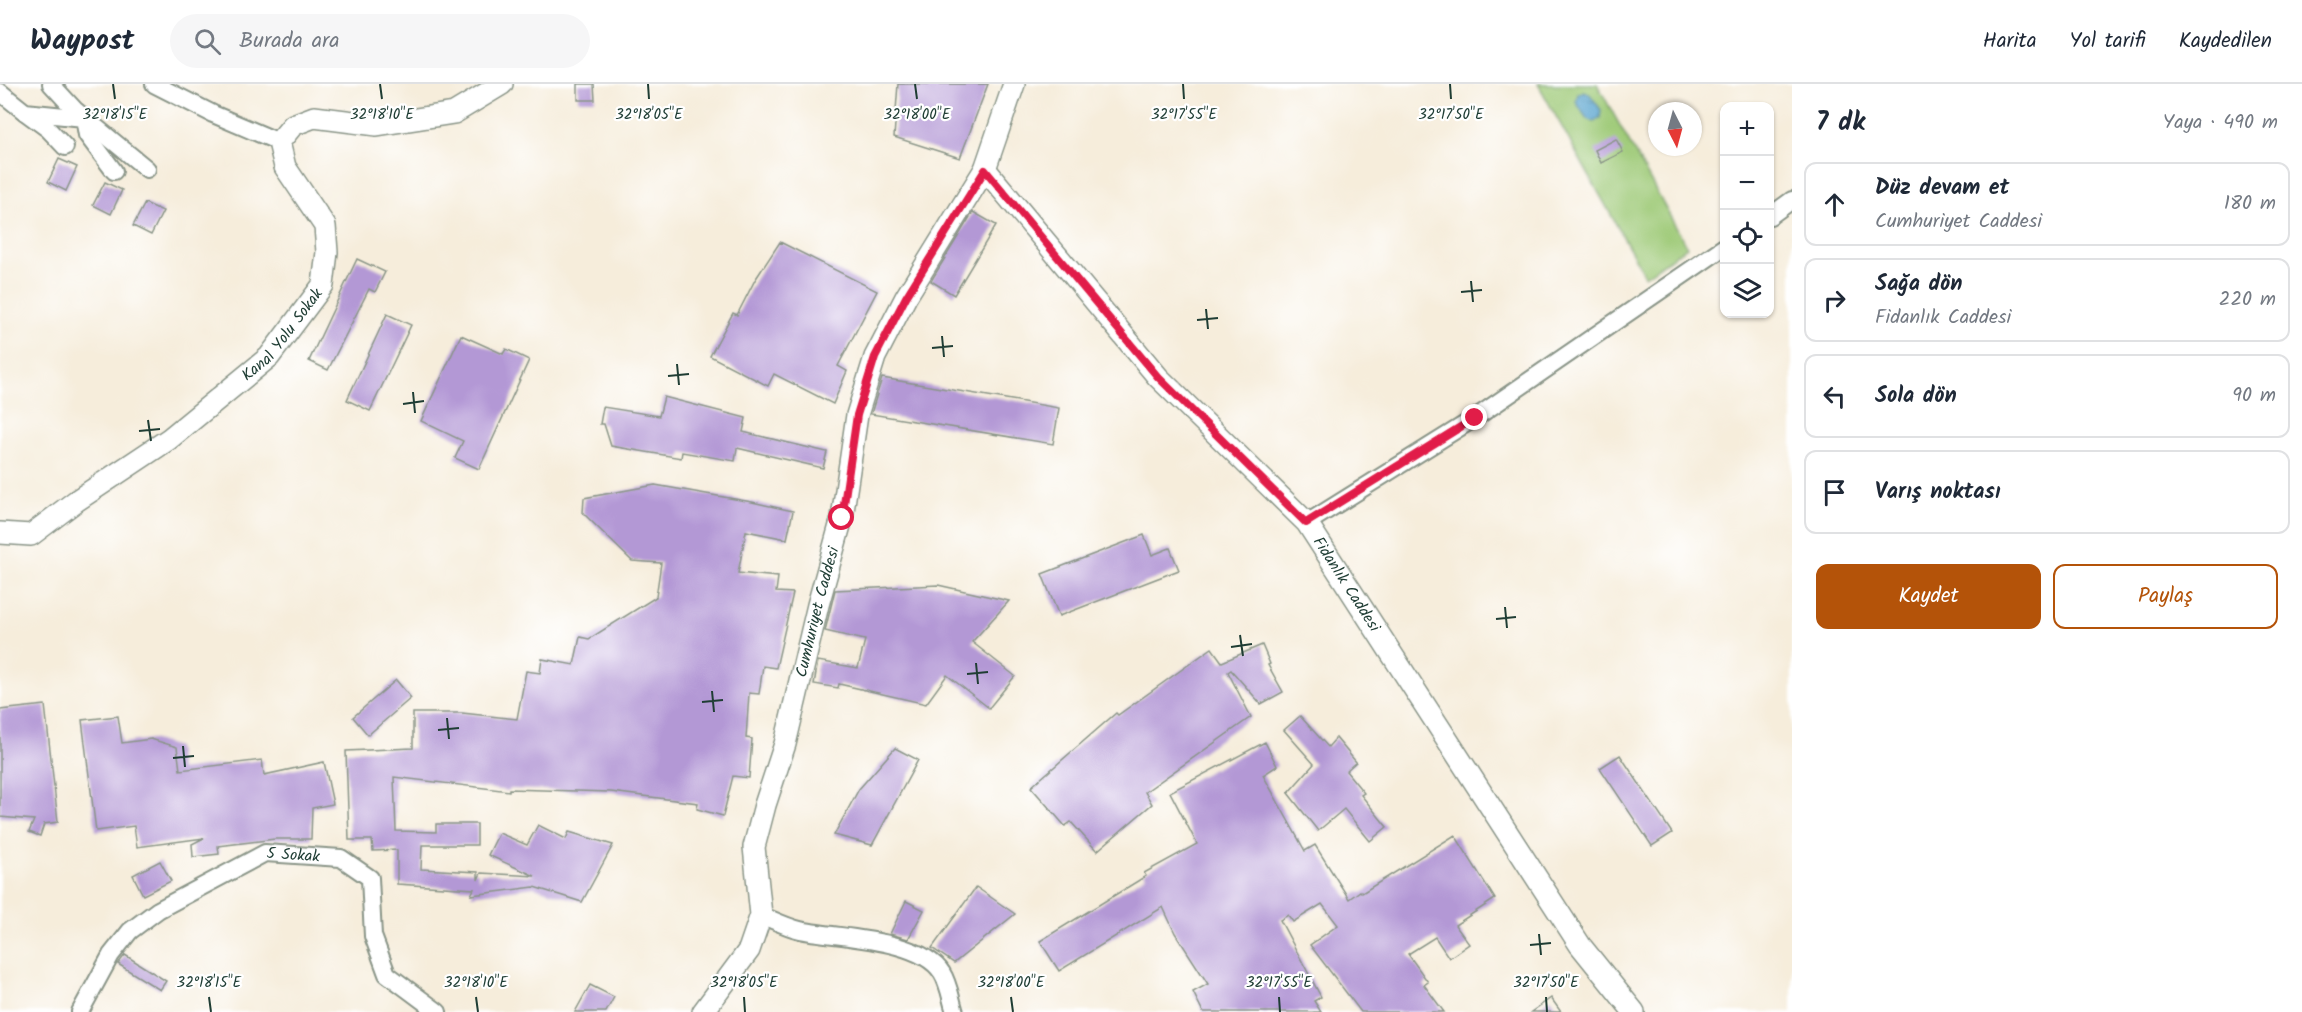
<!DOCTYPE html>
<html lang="tr">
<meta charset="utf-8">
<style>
body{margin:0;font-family:Kalam,sans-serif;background:#f6f6f7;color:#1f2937}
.controls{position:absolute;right:18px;top:18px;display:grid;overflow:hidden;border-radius:12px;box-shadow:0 2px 4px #0004}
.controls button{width:54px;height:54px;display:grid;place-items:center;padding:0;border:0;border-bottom:2px solid #e0e1e3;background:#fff;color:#1f2937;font:30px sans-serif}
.compass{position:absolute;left:1648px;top:18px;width:54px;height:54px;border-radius:50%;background:#fff;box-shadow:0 2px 4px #0004;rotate:174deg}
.stop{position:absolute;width:18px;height:18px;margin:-14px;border:4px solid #e11d48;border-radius:50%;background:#fff}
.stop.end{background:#e11d48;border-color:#fff;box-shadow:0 2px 6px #0008}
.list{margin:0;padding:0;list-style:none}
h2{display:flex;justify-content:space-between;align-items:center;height:78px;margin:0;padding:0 24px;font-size:26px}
h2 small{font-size:20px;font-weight:400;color:#747a83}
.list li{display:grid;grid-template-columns:39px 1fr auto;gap:18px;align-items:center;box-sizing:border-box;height:84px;margin:0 12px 12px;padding:0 12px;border:2px solid #e0e1e3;border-radius:12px}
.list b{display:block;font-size:22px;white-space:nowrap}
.list p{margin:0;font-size:20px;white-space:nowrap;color:#747a83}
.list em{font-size:20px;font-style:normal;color:#747a83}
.actions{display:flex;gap:12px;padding:18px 24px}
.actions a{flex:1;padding:14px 0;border:2px solid #b45309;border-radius:12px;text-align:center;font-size:21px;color:#b45309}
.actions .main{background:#b45309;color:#fff}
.icon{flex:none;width:33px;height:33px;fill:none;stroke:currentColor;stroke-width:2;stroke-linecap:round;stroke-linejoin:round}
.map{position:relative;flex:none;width:1792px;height:928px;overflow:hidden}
header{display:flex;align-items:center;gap:36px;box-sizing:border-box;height:84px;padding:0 30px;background:#fff;border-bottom:2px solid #e0e1e3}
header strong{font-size:28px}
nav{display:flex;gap:33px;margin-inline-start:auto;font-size:21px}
.search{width:420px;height:54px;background:#f6f6f7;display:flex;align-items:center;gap:15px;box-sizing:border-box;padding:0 21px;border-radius:33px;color:#747a83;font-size:22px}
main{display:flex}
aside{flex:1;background:#fff}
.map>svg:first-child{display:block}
</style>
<header>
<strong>Waypost</strong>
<div class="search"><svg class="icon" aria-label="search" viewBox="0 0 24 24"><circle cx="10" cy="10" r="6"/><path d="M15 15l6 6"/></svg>Burada ara</div>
<nav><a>Harita</a><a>Yol tarifi</a><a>Kaydedilen</a></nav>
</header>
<main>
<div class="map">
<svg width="1792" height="928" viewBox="0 0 1792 928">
<defs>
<pattern id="water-ripples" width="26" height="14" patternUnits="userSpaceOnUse" patternTransform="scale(1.5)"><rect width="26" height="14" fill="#56a3ce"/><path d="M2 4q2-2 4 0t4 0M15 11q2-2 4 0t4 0" fill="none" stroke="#4786a8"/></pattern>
</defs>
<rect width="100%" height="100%" fill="#fff"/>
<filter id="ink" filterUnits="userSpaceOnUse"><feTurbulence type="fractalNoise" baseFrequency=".0167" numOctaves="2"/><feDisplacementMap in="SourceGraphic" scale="12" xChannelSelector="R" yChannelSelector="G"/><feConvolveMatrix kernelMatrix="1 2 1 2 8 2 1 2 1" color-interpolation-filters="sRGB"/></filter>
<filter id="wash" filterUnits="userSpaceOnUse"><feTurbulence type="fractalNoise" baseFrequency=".008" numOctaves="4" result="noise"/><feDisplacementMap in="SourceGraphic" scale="24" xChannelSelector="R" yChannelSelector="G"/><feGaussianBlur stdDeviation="1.35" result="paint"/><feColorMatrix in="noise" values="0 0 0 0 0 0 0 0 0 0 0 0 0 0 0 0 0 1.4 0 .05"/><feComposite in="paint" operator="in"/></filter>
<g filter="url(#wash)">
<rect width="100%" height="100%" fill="#f6eddb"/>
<!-- green -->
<path fill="#9dc976" stroke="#5e8355" stroke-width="1.5" d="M1538 0H1597L1687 163 1645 192Z"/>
<!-- water -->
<path fill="url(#water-ripples)" stroke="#3a7081" stroke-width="1.5" d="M1584 7 1589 9 1601 26 1600 34 1594 38 1587 35 1576 18 1578 10Z"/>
<g id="blocks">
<!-- building -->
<g fill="#b398d5">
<path d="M578 0H594L595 16H578Z"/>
<path d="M898 0H988L960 74 894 53Z"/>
<path d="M1616 55 1623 68 1601 79 1595 66Z"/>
<path d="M59 75 77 83 66 107 48 98Z"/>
<path d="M105 98 122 106 111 130 93 121Z"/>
<path d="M145 119 163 127 151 151 133 142Z"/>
<path d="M973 128 996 141 954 211 931 197Z"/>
<path d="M780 158 877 207 838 282 847 287 833 320 774 290 768 302 710 272 733 229 737 231 755 196Z"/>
<path d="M357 175 385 188 375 208 369 205 328 286 309 277Z"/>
<path d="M387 230 411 241 370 327 347 316Z"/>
<path d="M461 251 503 270 506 265 529 276 479 385 455 374 463 357 421 337Z"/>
<path d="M882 294 1059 324 1053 360 871 330Z"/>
<path d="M664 313 746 334 743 348 827 368 823 384 737 364 735 377 682 368 681 374 611 362 604 340H600L603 323 659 332Z"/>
<path d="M655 401 752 418 793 427 787 455 746 447 738 489 778 493 776 508 793 509 776 584 763 582 759 610 749 609 746 654 752 655 749 694 733 692 723 732 697 725 698 719 611 708 509 705V707L394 693 396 747 436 748V740H477V761H422L421 785 478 788V796L481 789 535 792 488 771 499 749 527 761 538 741 566 755 569 748 613 761 582 818 534 803 471 811 474 805 397 800V766L373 767 372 756H349L346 667 413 664V629H462L517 635 526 587 540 589 542 575 574 581 580 553 589 555 656 513 661 479 632 477 583 429 584 414Z"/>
<path d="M1144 451 1152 471 1170 464 1179 486 1059 532 1042 490Z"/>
<path d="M938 501 1009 517 972 558 1015 592 989 624 947 591 926 620 839 600 838 604 814 600 818 577 858 584 865 556 825 547 835 506Z"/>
<path d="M1262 561 1270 580 1268 581 1283 608 1261 620 1231 586 1228 588 1251 633 1145 708 1152 720 1097 767 1071 738 1065 742 1031 703 1116 629 1118 631 1212 564 1222 578Z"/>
<path d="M396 596 411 614 368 651 353 633Z"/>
<path d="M45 621 58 738 44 740 40 752 29 748 34 736 0 733V626Z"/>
<path d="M118 632 122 659 151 655 177 663 180 686 262 676 264 691 324 678 333 720 312 724 311 755H275L218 762 219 770 193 773 192 760 204 754 137 763 134 742 96 747 82 636Z"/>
<path d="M1300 632 1328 663 1336 654 1356 678 1346 687 1364 709 1361 711 1387 743 1370 757 1344 725 1318 747 1288 709 1314 680 1284 646Z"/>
<path d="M1265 658 1277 682 1263 691 1305 767 1315 761 1349 815 1360 807 1362 809 1455 751 1495 815 1455 841 1469 860 1449 874 1435 853 1408 870 1428 898 1424 901 1444 928H1361L1310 861 1338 841 1322 820 1293 838 1288 831 1280 836 1321 913 1314 917 1321 928H1203L1193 908 1208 900 1175 849 1163 823 1059 887 1040 857 1146 792 1144 789 1197 760 1170 708Z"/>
<path d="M895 664 918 676 872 761 834 751 859 705Z"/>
<path d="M1620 671 1672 749 1652 762 1600 684Z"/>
<path d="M160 777 171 797 143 811 133 791Z"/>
<path d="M976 803 1015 830 954 879 932 864Z"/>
<path d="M906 817 924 826 908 855 890 850Z"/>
<path d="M125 871 166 897 160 906 118 880Z"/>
<path d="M590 901 614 913 606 928H575Z"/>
<path d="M1551 914 1561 928H1531Z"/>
</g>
</g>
</g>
<g filter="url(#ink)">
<use href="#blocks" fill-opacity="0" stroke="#8a9588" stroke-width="1.5"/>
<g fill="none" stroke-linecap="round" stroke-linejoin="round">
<!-- minor casing -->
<g stroke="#8a9588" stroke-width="20">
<g id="minor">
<path d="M51 0 75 26 147 85"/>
<path d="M154 0 213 30 279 58"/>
<path d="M0 8 25 28 84 34 87 51 114 87"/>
<path d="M25 28 48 45 65 63"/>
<path d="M1770 132 1792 116"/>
<path d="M1307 439 1475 334 1724 163"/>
<path d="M761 831C773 836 787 843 800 846 835 854 921 854 942 889 949 900 951 916 955 928"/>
<path id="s1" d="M80 928 111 871 130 847 158 826 265 769 341 774 370 794 373 852 387 890 438 928"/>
</g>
</g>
<!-- tertiary casing -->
<g stroke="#8a9588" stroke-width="24">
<g id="tertiary">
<path id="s2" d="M985 85 1158 293 1307 439 1580 861 1634 928"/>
<path id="s3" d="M0 449 31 451 76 417 169 355 269 273 323 201 327 168 325 142 285 83 279 58 293 41 314 33 377 41 454 29 502 0"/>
<path id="s4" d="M703 928 749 866 761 831 754 763 765 721 785 660 818 521 842 434 857 331 875 273 906 213 985 85 1014 0"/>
</g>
</g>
<!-- minor -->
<use href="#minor" stroke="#fff" stroke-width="16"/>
<!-- tertiary -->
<use href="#tertiary" stroke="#fff" stroke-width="21"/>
</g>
</g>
<g fill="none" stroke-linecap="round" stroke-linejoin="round" filter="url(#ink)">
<!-- route -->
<path stroke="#e11d48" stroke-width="8" d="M842 434 857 331 875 273 906 213 985 86 1158 293 1306 439 1475 334"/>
</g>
<!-- ticks -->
<path fill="none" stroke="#1f3d34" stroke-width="2" d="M113 0 115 15M380 0 382 15M648 0 649 15M915 0 917 15M1183 0 1184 15M1450 0 1451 15M1471 197 1473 218M1461 208 1482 206M1206 225 1208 245M1197 236 1218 234M942 252 944 273M932 264 953 262M677 280 679 301M668 292 689 290M413 308 415 329M403 320 424 317M148 336 151 357M139 347 160 345M1505 523 1507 544M1496 535 1516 533M1240 551 1243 572M1231 563 1252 560M976 579 978 600M967 590 988 588M712 607 714 628M702 618 723 616M447 634 449 655M438 646 459 644M183 662 185 683M173 674 194 672M1539 850 1541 871M1530 861 1551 859M209 913 211 928M476 913 478 928M744 913 745 928M1011 913 1013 928M1279 913 1280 928M1546 913 1547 928"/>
<g text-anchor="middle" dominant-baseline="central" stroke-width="4.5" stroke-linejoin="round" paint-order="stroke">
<!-- street labels -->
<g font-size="16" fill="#1f3d34" stroke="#fff">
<text stroke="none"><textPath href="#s3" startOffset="354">Kanal Yolu Sokak</textPath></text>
<text stroke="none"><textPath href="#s2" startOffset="552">Fidanlık Caddesi</textPath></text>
<text stroke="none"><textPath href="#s4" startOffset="426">Cumhuriyet Caddesi</textPath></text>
<text stroke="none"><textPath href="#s1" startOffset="280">5 Sokak</textPath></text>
</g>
</g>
<g font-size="15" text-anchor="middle" fill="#1f3d34" stroke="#fff" stroke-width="4.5" stroke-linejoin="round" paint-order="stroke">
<text x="115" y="35">32°18'15"E</text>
<text x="382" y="35">32°18'10"E</text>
<text x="649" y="35">32°18'05"E</text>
<text x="917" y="35">32°18'00"E</text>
<text x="1184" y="35">32°17'55"E</text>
<text x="1451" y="35">32°17'50"E</text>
<text x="209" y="903">32°18'15"E</text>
<text x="476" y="903">32°18'10"E</text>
<text x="744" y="903">32°18'05"E</text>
<text x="1011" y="903">32°18'00"E</text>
<text x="1279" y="903">32°17'55"E</text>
<text x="1546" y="903">32°17'50"E</text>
</g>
</svg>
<div class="controls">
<button>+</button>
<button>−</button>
<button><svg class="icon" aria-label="locate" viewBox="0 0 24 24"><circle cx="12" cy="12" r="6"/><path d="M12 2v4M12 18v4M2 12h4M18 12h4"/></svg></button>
<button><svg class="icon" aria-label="layers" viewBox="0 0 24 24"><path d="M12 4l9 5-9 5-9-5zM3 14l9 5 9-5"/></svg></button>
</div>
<svg class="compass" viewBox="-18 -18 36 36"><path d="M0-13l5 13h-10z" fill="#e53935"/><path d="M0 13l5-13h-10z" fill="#747a83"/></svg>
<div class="stop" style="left:842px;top:434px"></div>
<div class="stop end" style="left:1475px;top:334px"></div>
</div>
<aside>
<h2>7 dk<small>Yaya · 490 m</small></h2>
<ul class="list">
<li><svg class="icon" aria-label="ahead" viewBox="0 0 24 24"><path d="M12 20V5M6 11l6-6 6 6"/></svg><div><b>Düz devam et</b><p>Cumhuriyet Caddesi</p></div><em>180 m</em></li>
<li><svg class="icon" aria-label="right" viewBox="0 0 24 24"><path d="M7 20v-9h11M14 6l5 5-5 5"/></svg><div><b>Sağa dön</b><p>Fidanlık Caddesi</p></div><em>220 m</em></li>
<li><svg class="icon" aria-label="left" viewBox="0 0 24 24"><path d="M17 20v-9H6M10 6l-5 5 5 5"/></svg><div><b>Sola dön</b></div><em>90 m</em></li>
<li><svg class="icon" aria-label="arrive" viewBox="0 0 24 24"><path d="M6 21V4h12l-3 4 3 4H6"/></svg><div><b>Varış noktası</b></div></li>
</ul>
<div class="actions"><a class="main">Kaydet</a><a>Paylaş</a></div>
</aside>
</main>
